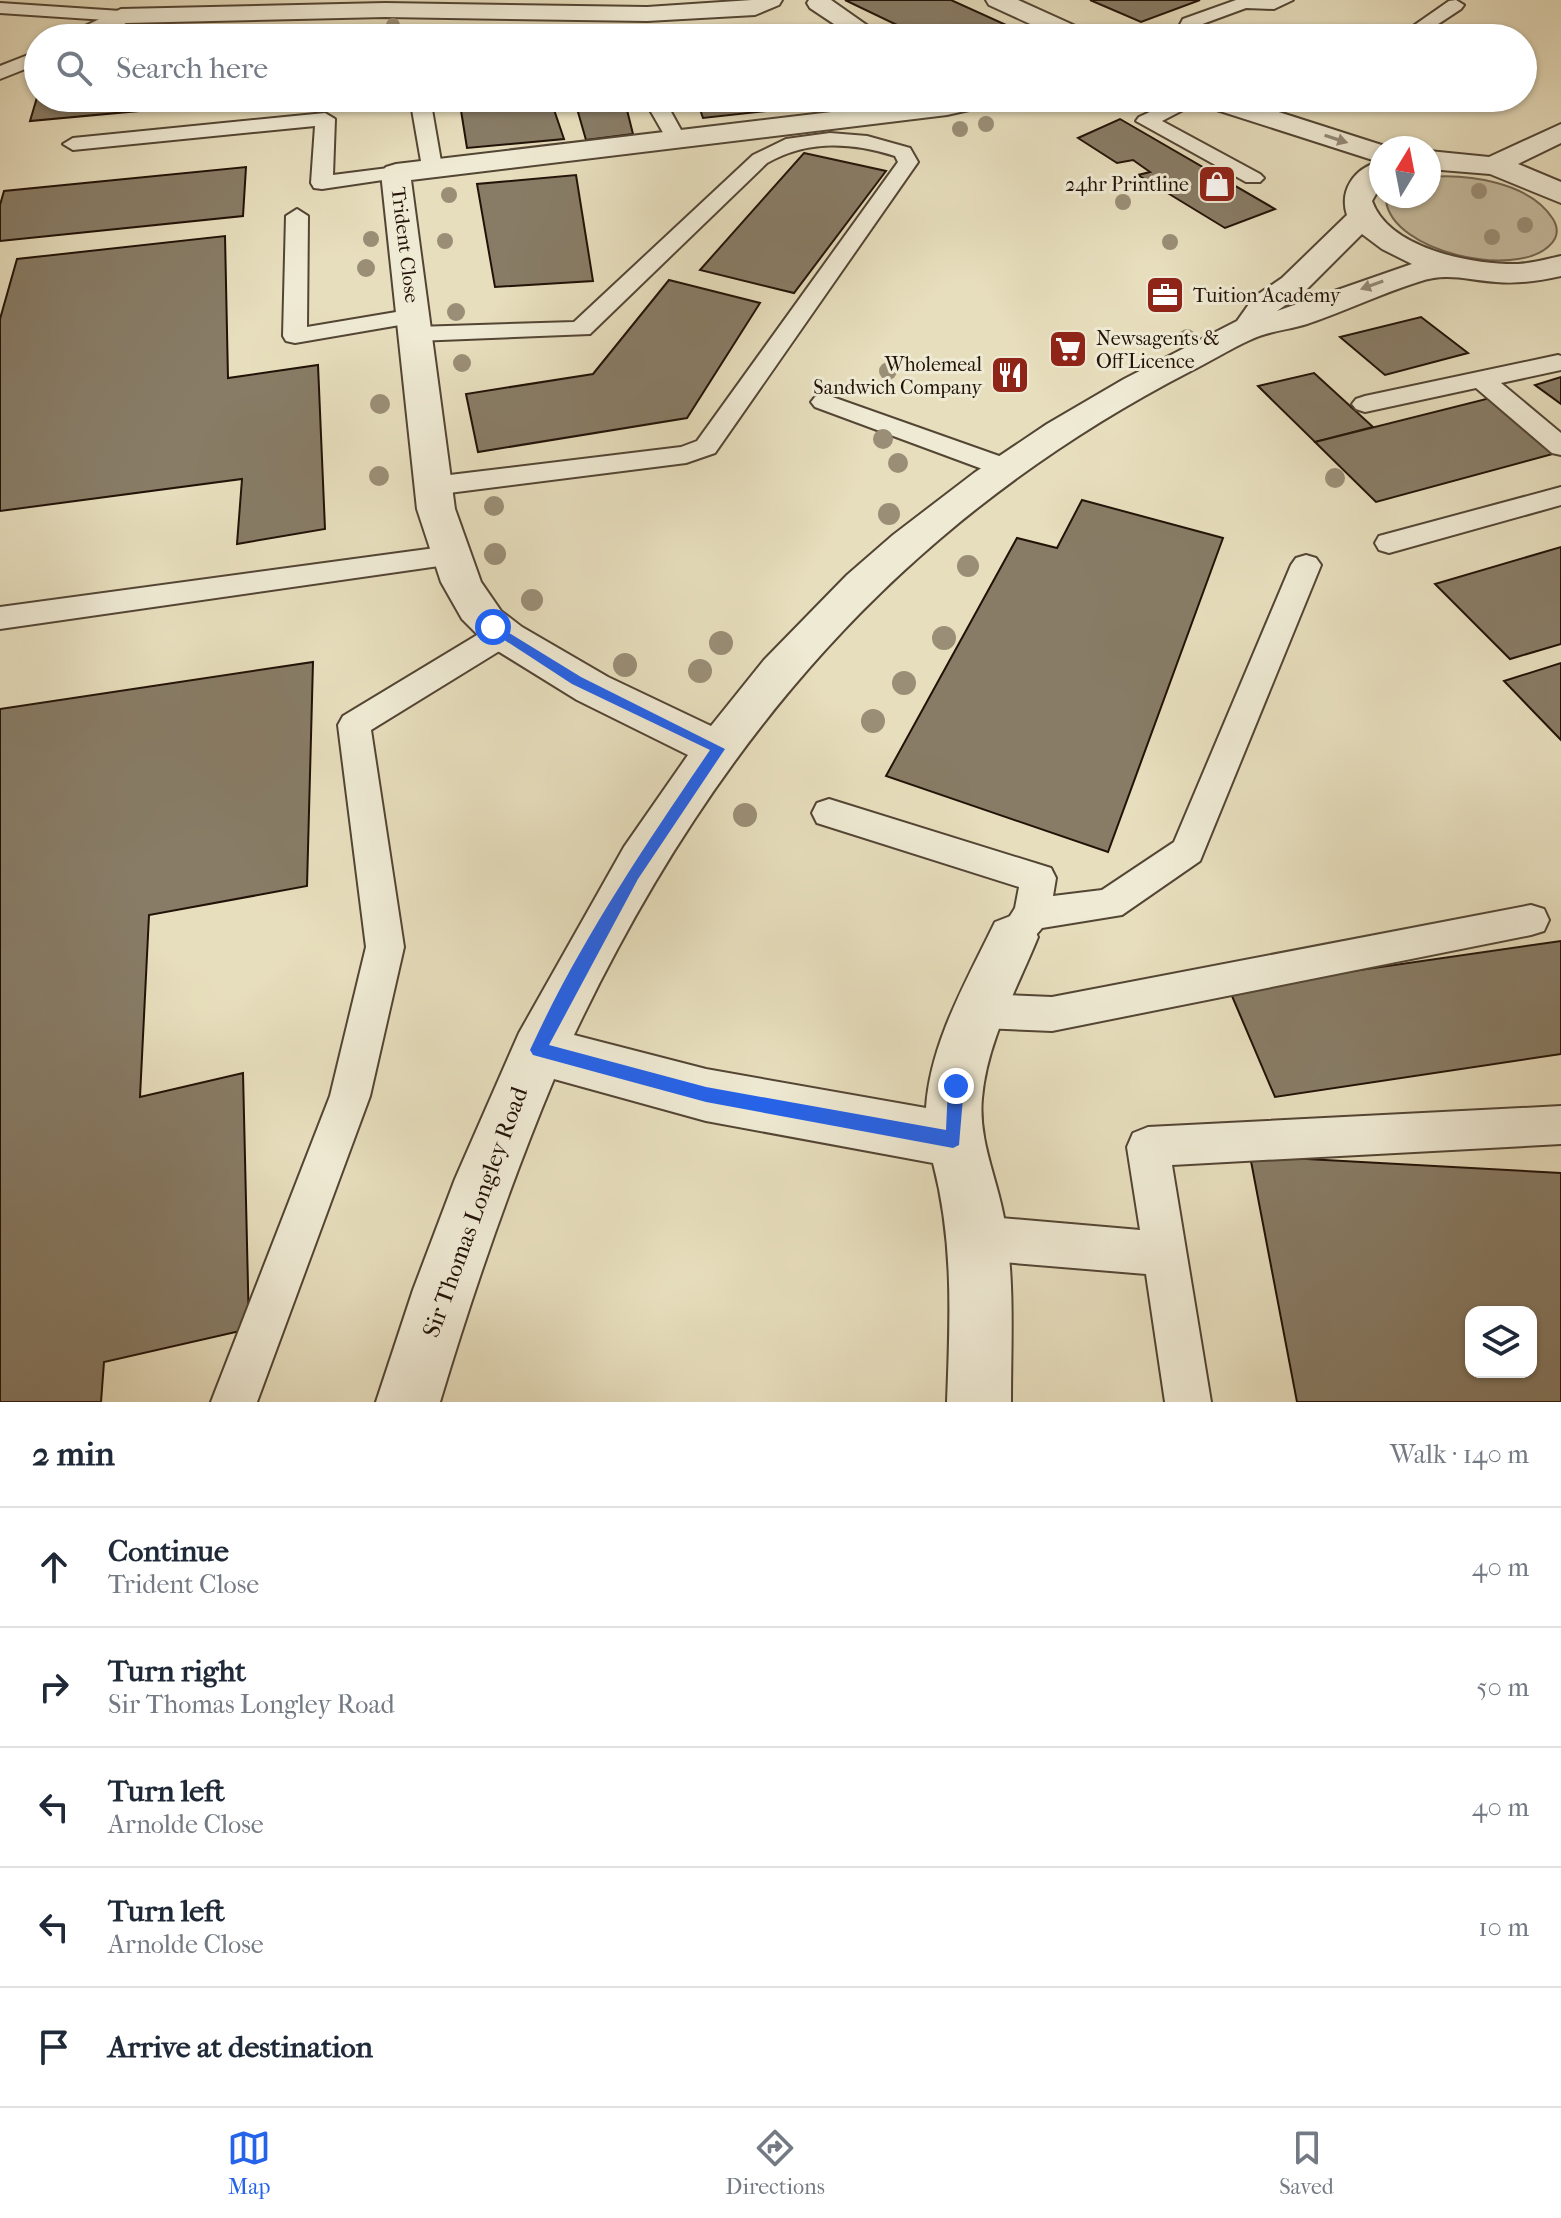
<!DOCTYPE html>
<meta charset="utf-8">
<style>
body{margin:0;font-family:"IM FELL French Canon",serif;background:#f2f2f3;color:#1f2937}
.controls{position:absolute;right:24px;bottom:24px;display:grid;overflow:hidden;border-radius:16px;box-shadow:0 2px 6px #0004}
.controls button{width:72px;height:72px;display:grid;place-items:center;padding:0;border:0;border-bottom:2px solid #e0e1e3;background:#fff;color:#1f2937;font:40px sans-serif}
.compass{position:absolute;left:1369px;top:136px;width:72px;height:72px;border-radius:50%;background:#fff;box-shadow:0 2px 6px #0004;rotate:10deg}
.stop{position:absolute;width:24px;height:24px;margin:-18px;border:6px solid #2563eb;border-radius:50%;background:#fff}
.stop.end{background:#2563eb;border-color:#fff;box-shadow:0 2px 8px #0008}
.list{margin:0;padding:0;list-style:none}
h2{display:flex;justify-content:space-between;align-items:center;height:104px;margin:0;padding:0 32px;font-size:34px}
h2 small{font-size:26px;font-weight:400;color:#747a83}
.list li{display:grid;grid-template-columns:52px 1fr auto;gap:24px;align-items:center;box-sizing:border-box;height:120px;padding:0 32px;border-top:2px solid #e0e1e3}
.list b{display:block;font-size:30px;white-space:nowrap}
.list p{margin:0;font-size:26px;white-space:nowrap;color:#747a83}
.list em{font-size:26px;font-style:normal;color:#747a83}
.icon{flex:none;width:44px;height:44px;fill:none;stroke:currentColor;stroke-width:2;stroke-linecap:round;stroke-linejoin:round}
.map{position:relative;flex:none;width:1561px;height:1402px;overflow:hidden}
.search{position:absolute;background:#fff;box-shadow:0 2px 6px #0004;left:24px;right:24px;top:24px;height:88px;display:flex;align-items:center;gap:20px;box-sizing:border-box;padding:0 28px;border-radius:44px;color:#747a83;font-size:30px}
.sheet{height:704px;background:#fff}
nav{display:flex;justify-content:space-around;align-items:center;box-sizing:border-box;height:112px;border-top:2px solid #e0e1e3;background:#fff;font-size:22px;color:#747a83}
nav a{display:grid;justify-items:center;gap:4px}
nav .on{color:#2563eb}
.map>svg:first-child{display:block}
</style>
<div class="map">
<svg width="1561" height="1402" viewBox="0 0 1561 1402">
<rect width="100%" height="100%" fill="#e7debd"/>
<filter id="stains"><feTurbulence type="fractalNoise" baseFrequency=".0025" numOctaves="4"/><feColorMatrix values="0 0 0 0 .2 0 0 0 0 .09 0 0 0 0 .02 0 0 0 .5 -.17"/></filter>
<radialGradient id="worn" r=".72"><stop offset=".6" stop-color="#630" stop-opacity="0"/><stop offset="1" stop-color="#630" stop-opacity=".3"/></radialGradient>
<!-- green -->
<path fill="#c6bb9e" stroke="#746652" stroke-width="2" d="M1429 177C1468 174 1530 182 1553 219 1559 229 1558 238 1549 246 1514 279 1393 252 1386 201L1389 196H1429Z"/>
<!-- building -->
<g fill="#887c66" stroke="#221207" stroke-width="2" fill-rule="evenodd">
<path d="M845 0H951L1028 35 1020 38H924Z"/>
<path d="M1090 0H1200L1141 22Z"/>
<path d="M806 25 814 38H766L762 30Z"/>
<path d="M643 27 646 38 555 36Z"/>
<path d="M753 28 758 38H711L708 33Z"/>
<path d="M528 31 530 38 450 37Z"/>
<path d="M349 32V38H276Z"/>
<path d="M38 94V98H279L30 121Z"/>
<path d="M459 98H550L564 139 467 148Z"/>
<path d="M574 98H624L633 134 586 140Z"/>
<path d="M696 98H789L794 108 703 118Z"/>
<path d="M801 98H895L896 99 807 109Z"/>
<path d="M1120 119 1275 209 1225 228 1138 175 1150 172 1133 160 1117 163 1078 138Z"/>
<path d="M804 153 886 171 794 293 700 270Z"/>
<path d="M246 167 243 216 0 241V205L4 191Z"/>
<path d="M576 175 593 281 495 287 477 184Z"/>
<path d="M225 236 228 378 318 365 325 529 237 544 242 479 0 511V319L17 259Z"/>
<path d="M669 280 760 303 687 418 478 452 466 394 593 374Z"/>
<path d="M1421 317 1468 353 1385 375 1340 337Z"/>
<path d="M1314 373 1373 427 1315 442 1258 386Z"/>
<path d="M1561 377V404L1535 385Z"/>
<path d="M1494 397 1560 452 1376 502 1315 442Z"/>
<path d="M1082 500 1223 538 1108 852 886 776 1017 538 1057 548Z"/>
<path d="M1561 547V644L1510 659 1435 584Z"/>
<path d="M313 662 307 886 149 915 140 1097 243 1073 249 1329 104 1362 101 1402H0V709Z"/>
<path d="M1561 663V740L1504 681Z"/>
<path d="M1561 941V1054L1275 1097 1229 989Z"/>
<path d="M1250 1156 1561 1173V1402H1297ZM1471 1312H1531V1372H1471Z"/>
</g>
<g fill="none" stroke-linecap="round" stroke-linejoin="round">
<!-- service casing -->
<g stroke="#534534" stroke-width="4">
<g id="service">
<path d="M1236 0H1293L1274 9 1246 8 1197 26 1189 38H1164L1177 30 1183 19Z"/>
<path d="M1456 0 1464 5 1461 9 1417 38H1396L1449 1Z"/>
<path d="M0 3 121 11 130 16 121 21 0 13Z"/>
<path d="M663 29 669 30 671 38H653L657 30Z"/>
<path d="M38 51V64L0 79V66Z"/>
<path d="M410 98H430L442 167 439 171H425L422 167Z"/>
<path d="M651 98H671L670 110 686 139 683 143H669L650 110Z"/>
<path d="M1118 98 1099 109 1089 103 1094 98Z"/>
<path d="M1180 98H1206L1162 121 1260 174 1264 178 1260 182H1246L1136 121 1139 117Z"/>
<path d="M325 113 335 119 333 175 396 167 407 173 403 177 322 189 314 188 311 183 315 126 73 150 63 144 73 138Z"/>
<path d="M830 133 867 136 910 148 918 162 715 453 686 463 433 495 423 492 419 486 423 480 433 477 681 447 697 441 898 162 895 156C850 142 808 140 767 163L590 334 416 341 407 339 404 334 407 329 416 327 574 322 753 155 786 139Z"/>
<path d="M297 209 308 216 307 327 414 309 423 311 426 316 423 321 295 343 286 341 283 336 286 216Z"/>
<path d="M1558 355 1561 356V370L1501 383 1561 433V455L1552 453 1476 388 1365 412 1356 409 1352 404 1356 399 1365 396Z"/>
<path d="M824 394 1016 462 1020 468 1016 474 1006 477 996 474 815 407 811 402 815 397Z"/>
<path d="M1561 487V505L1389 553 1379 550 1375 543 1379 536Z"/>
<path d="M450 546 460 549 465 556 460 563 0 629V607Z"/>
<path d="M1306 555 1316 558 1321 565 1200 861 1122 915 1042 928C1032 941 1024 944 1008 938L1003 927 1015 908 1019 887 817 823 812 813 817 803 829 799 1051 868 1056 878 1053 896 1102 890 1174 842 1291 565 1296 558Z"/>
<path d="M503 623 514 626 518 634 514 642 371 730 404 947 370 1096 257 1402H211L330 1096 366 947 338 725 343 716 492 626Z"/>
<path d="M1531 905 1544 909 1549 920 1544 931 1531 935 1052 1031 982 1028 968 1023 963 1011 968 999 982 994 1052 997Z"/>
<path d="M1561 1106V1144L1172 1165 1211 1402H1165L1146 1274 978 1260 963 1253 956 1238 963 1223 978 1216 1140 1230 1127 1147 1133 1133 1148 1127Z"/>
</g>
</g>
<!-- minor casing -->
<g stroke="#534534" stroke-width="4">
<g id="minor">
<path d="M752 0H782L779 5 755 15 647 21 385 17 126 23 98 38H66L70 33 121 9 385 3 647 7Z"/>
<path d="M809 0H831L885 38H855L810 8 807 3Z"/>
<path d="M986 0H1018L1091 33 1095 38H1061L989 5Z"/>
<path d="M949 98H979L981 102 978 108 947 115 411 180 455 509 481 582 501 611 522 627 608 677 711 726 764 660 847 575 893 535 974 473 1047 424 1124 379 1237 321 1254 297 1282 278 1347 215C1339 191 1354 168 1379 162L1198 104 1195 98H1235L1391 148H1381V185L1372 201C1389 249 1473 265 1518 264 1533 263 1547 259 1561 256V276C1539 281 1518 284 1496 282 1466 280 1448 272 1418 282 1380 294 1345 311 1307 324 1288 330 1268 331 1250 340 1230 349 1211 361 1191 371 901 521 713 742 574 1035L706 1069 926 1108C930 1043 967 980 995 922L1013 915 1031 922 1038 937C1017 989 987 1041 982 1098 978 1140 997 1178 1004 1218 1015 1279 1011 1341 1011 1402H947C950 1320 954 1243 933 1163L706 1121 554 1079C510 1185 473 1292 440 1402H376L413 1290 455 1179 519 1033 624 847 688 755 577 700 488 645 462 619 441 582 417 509 381 173 386 167 396 164ZM1362 234 1382 249 1412 264 1277 311 1304 292Z"/>
<path d="M1561 124V143L1518 164 1561 182V203L1490 174 1429 169V151L1489 157Z"/>
</g>
</g>
<!-- service -->
<use href="#service" fill="#efead4" fill-rule="evenodd"/>
<!-- minor -->
<use href="#minor" fill="#efead4" fill-rule="evenodd"/>
</g>
<!-- trees -->
<g fill="#9a8e76">
<circle cx="393" cy="25" r="7"/>
<circle cx="986" cy="124" r="8"/>
<circle cx="960" cy="129" r="8"/>
<circle cx="1479" cy="191" r="8"/>
<circle cx="449" cy="195" r="8"/>
<circle cx="1123" cy="202" r="8"/>
<circle cx="1525" cy="225" r="8"/>
<circle cx="1492" cy="237" r="8"/>
<circle cx="371" cy="239" r="8"/>
<circle cx="445" cy="241" r="8"/>
<circle cx="1170" cy="242" r="8"/>
<circle cx="366" cy="268" r="9"/>
<circle cx="456" cy="312" r="9"/>
<circle cx="1187" cy="338" r="9"/>
<circle cx="462" cy="363" r="9"/>
<circle cx="888" cy="371" r="9"/>
<circle cx="380" cy="404" r="10"/>
<circle cx="883" cy="439" r="10"/>
<circle cx="898" cy="463" r="10"/>
<circle cx="379" cy="476" r="10"/>
<circle cx="1335" cy="478" r="10"/>
<circle cx="494" cy="506" r="10"/>
<circle cx="889" cy="514" r="11"/>
<circle cx="495" cy="554" r="11"/>
<circle cx="968" cy="566" r="11"/>
<circle cx="532" cy="600" r="11"/>
<circle cx="944" cy="638" r="12"/>
<circle cx="721" cy="643" r="12"/>
<circle cx="625" cy="665" r="12"/>
<circle cx="700" cy="671" r="12"/>
<circle cx="904" cy="683" r="12"/>
<circle cx="873" cy="721" r="12"/>
<circle cx="745" cy="815" r="12"/>
</g>
<!-- one-way arrows -->
<defs><path id="oneway-solid" d="M-6-.8H1V-3.2L6.5 0L1 3.2V.8H-6Z" transform="scale(2)"/></defs>
<g fill="#938978">
<use href="#oneway-solid" transform="translate(1336 139) rotate(18)"/>
<use href="#oneway-solid" transform="translate(1372 285) rotate(160)"/>
</g>
<!-- route -->
<path fill="#2563eb" d="M493 623 581 677 725 749 638 879 549 1045 706 1087 946 1130 948 1086 956 1078 964 1086 959 1145 953 1148 706 1102 533 1055 530 1050C579 943 644 847 710 750L572 684 489 630 487 627Z"/>
<!-- icons -->
<defs>
<g id="shop-square" transform="scale(2)"><rect x="-9" y="-9" width="18" height="18" rx="4" fill="#8f2418" stroke="#efead4"/><path d="M-5-2.5h2.3a2.7 3.5 0 0 1 5.4 0H5L5.5 6h-11ZM-1.5-2.5h3a1.5 2.3 0 0 0-3 0Z" fill="#fff"/></g>
<g id="office-square" transform="scale(2)"><rect x="-9" y="-9" width="18" height="18" rx="4" fill="#8f2418" stroke="#efead4"/><path d="M-6-3h4V-5.5h4V-3h4V5H-6ZM-1-4.5V-3h2v-1.5ZM-6 0V1H6V0Z" fill="#fff"/></g>
<g id="supermarket-square" transform="scale(2)"><rect x="-9" y="-9" width="18" height="18" rx="4" fill="#8f2418" stroke="#efead4"/><path d="M-6-5.5h2.5l.6 2H6L4.5 2H-2.5L-4.4-4H-6ZM-1.5 3.2a1.3 1.3 0 1 0 .1 0ZM3 3.2a1.3 1.3 0 1 0 .1 0Z" fill="#fff"/></g>
<g id="restaurant-square" transform="scale(2)"><rect x="-9" y="-9" width="18" height="18" rx="4" fill="#8f2418" stroke="#efead4"/><path d="M-5-6h1v4h1v-4h1v4h1v-4h1v5L-1.5 .5V6h-2V.5L-5-1ZM5-6V6H3V1.5H1.5Q1.5-4 5-6Z" fill="#fff"/></g>
</defs>
<g fill-rule="evenodd">
<use href="#shop-square" x="1217" y="184"/>
<use href="#office-square" x="1165" y="295"/>
<use href="#supermarket-square" x="1068" y="349"/>
<use href="#restaurant-square" x="1010" y="375"/>
</g>
<g text-anchor="middle" dominant-baseline="central" stroke-width="6" stroke-linejoin="round" paint-order="stroke">
<!-- far-poi labels -->
<g font-size="20" fill="#221207" stroke="#efead4" text-anchor="end">
<text x="1189" y="184">24hr Printline</text>
<text x="1193" y="295" text-anchor="start">Tuition Academy</text>
<text x="1096" y="338" text-anchor="start">Newsagents &amp;<tspan x="1096" dy="23">Off Licence</tspan></text>
<text x="982" y="364">Wholemeal<tspan x="982" dy="23">Sandwich Company</tspan></text>
</g>
<!-- far-street labels -->
<g font-size="20" fill="#221207" stroke="#efead4">
<text transform="translate(405 245) rotate(83)">Trident Close</text>
</g>
<!-- street labels -->
<g font-size="24" fill="#221207" stroke="#efead4">
<text transform="translate(475 1212) rotate(-70)">Sir Thomas Longley Road</text>
</g>
</g>
<rect width="100%" height="100%" filter="url(#stains)"/>
<rect width="100%" height="100%" fill="url(#worn)"/>
</svg>
<div class="controls">
<button><svg class="icon" aria-label="layers" viewBox="0 0 24 24"><path d="M12 4l9 5-9 5-9-5zM3 14l9 5 9-5"/></svg></button>
</div>
<svg class="compass" viewBox="-18 -18 36 36"><path d="M0-13l5 13h-10z" fill="#e53935"/><path d="M0 13l5-13h-10z" fill="#747a83"/></svg>
<div class="stop" style="left:493px;top:627px"></div>
<div class="stop end" style="left:956px;top:1086px"></div>
<div class="search"><svg class="icon" aria-label="search" viewBox="0 0 24 24"><circle cx="10" cy="10" r="6"/><path d="M15 15l6 6"/></svg>Search here</div>
</div>
<section class="sheet">
<h2>2 min<small>Walk · 140 m</small></h2>
<ul class="list">
<li><svg class="icon" aria-label="ahead" viewBox="0 0 24 24"><path d="M12 20V5M6 11l6-6 6 6"/></svg><div><b>Continue</b><p>Trident Close</p></div><em>40 m</em></li>
<li><svg class="icon" aria-label="right" viewBox="0 0 24 24"><path d="M7 20v-9h11M14 6l5 5-5 5"/></svg><div><b>Turn right</b><p>Sir Thomas Longley Road</p></div><em>50 m</em></li>
<li><svg class="icon" aria-label="left" viewBox="0 0 24 24"><path d="M17 20v-9H6M10 6l-5 5 5 5"/></svg><div><b>Turn left</b><p>Arnolde Close</p></div><em>40 m</em></li>
<li><svg class="icon" aria-label="left" viewBox="0 0 24 24"><path d="M17 20v-9H6M10 6l-5 5 5 5"/></svg><div><b>Turn left</b><p>Arnolde Close</p></div><em>10 m</em></li>
<li><svg class="icon" aria-label="arrive" viewBox="0 0 24 24"><path d="M6 21V4h12l-3 4 3 4H6"/></svg><div><b>Arrive at destination</b></div></li>
</ul>
</section>
<nav>
<a class="on"><svg class="icon" aria-label="map" viewBox="0 0 24 24"><path d="M3 6l6-2 6 2 6-2v14l-6 2-6-2-6 2zM9 4v14M15 6v14"/></svg>Map</a>
<a><svg class="icon" aria-label="directions" viewBox="0 0 24 24"><path d="M12 3l9 9-9 9-9-9zM9 14v-3h6M13 9l2 2-2 2"/></svg>Directions</a>
<a><svg class="icon" aria-label="saved" viewBox="0 0 24 24"><path d="M7 4h10v16l-5-4-5 4z"/></svg>Saved</a>
</nav>
